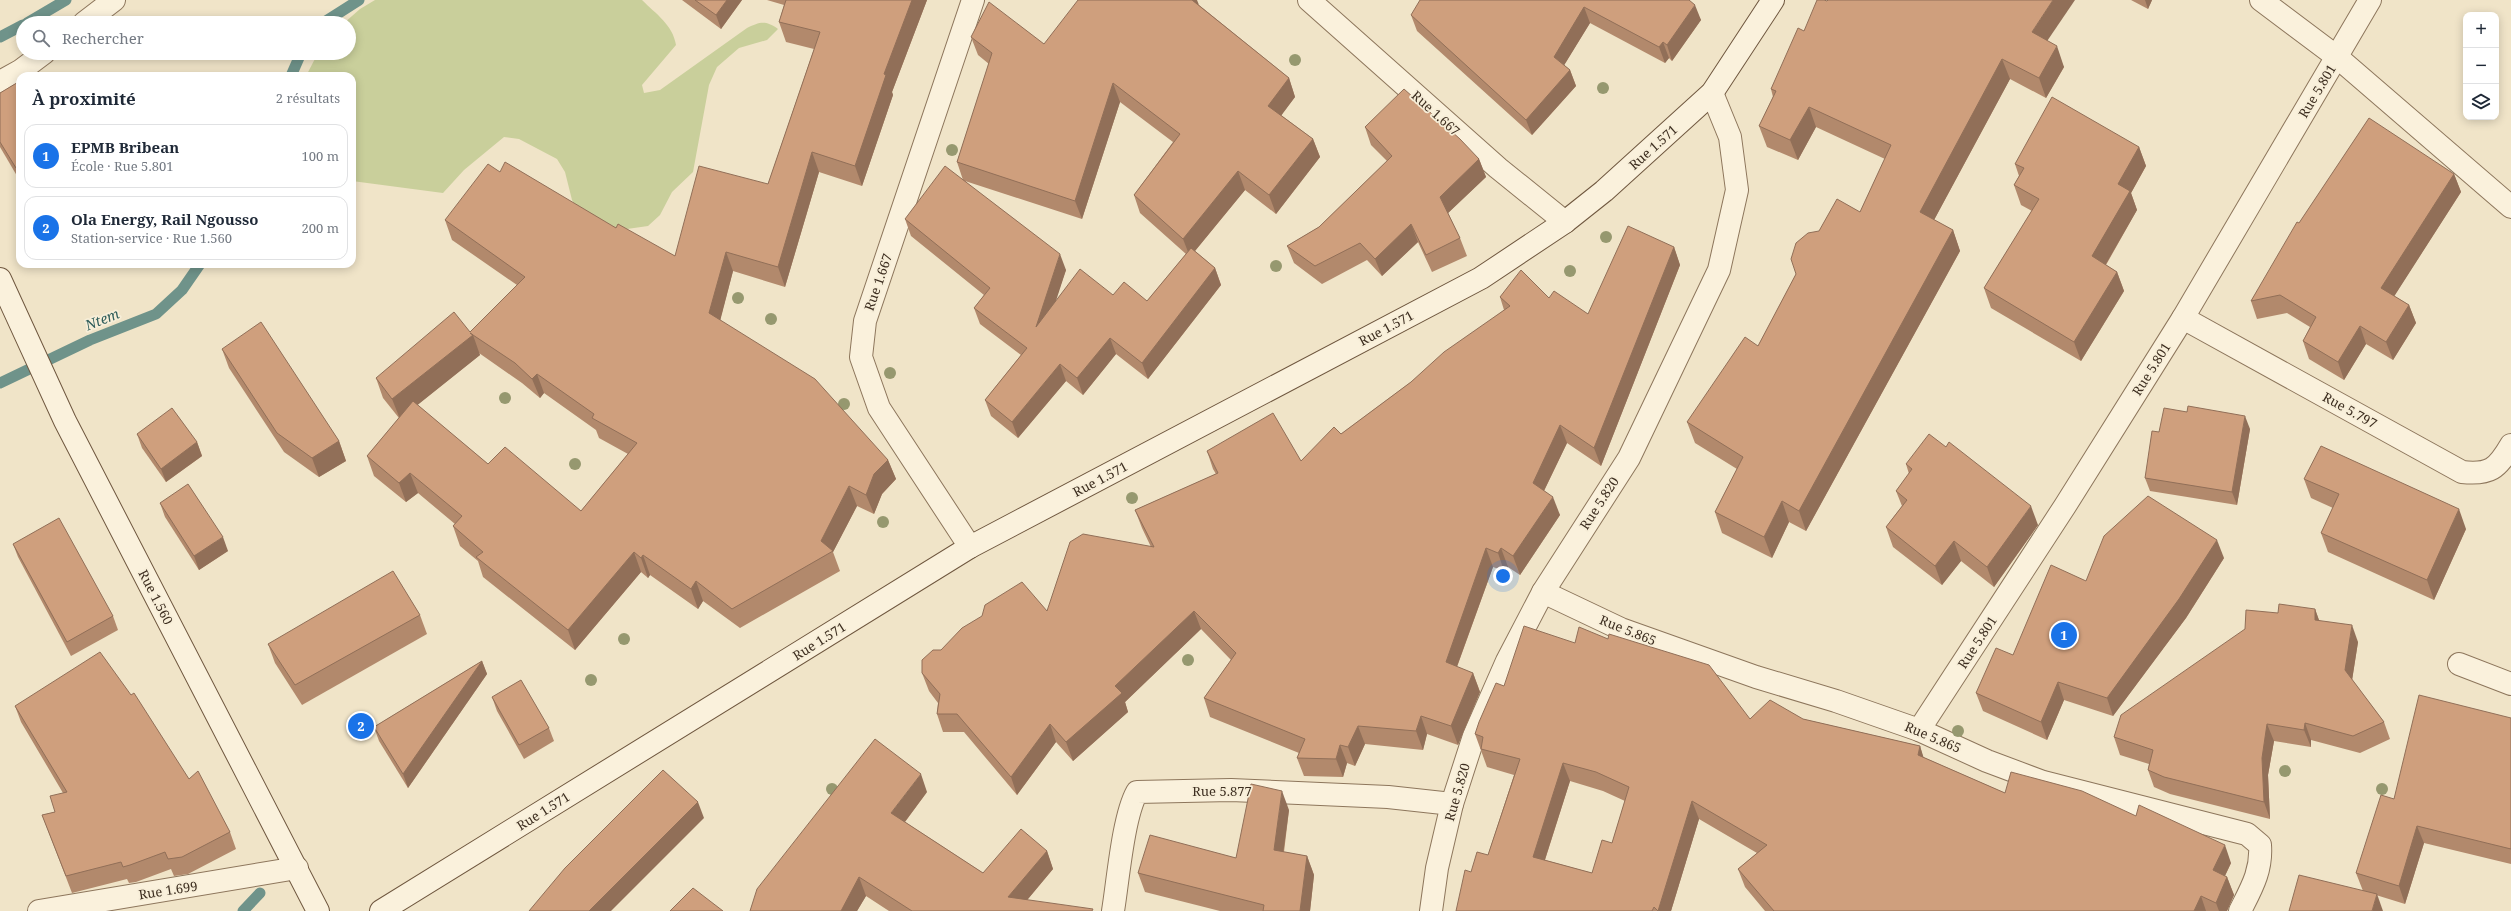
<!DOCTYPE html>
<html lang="fr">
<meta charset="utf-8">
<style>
body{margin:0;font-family:"Noto Serif",serif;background:#f6f6f7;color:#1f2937}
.controls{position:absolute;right:12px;top:12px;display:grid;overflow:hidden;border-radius:8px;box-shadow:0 2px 10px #0003}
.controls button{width:36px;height:36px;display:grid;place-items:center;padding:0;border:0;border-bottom:1px solid #e0e1e3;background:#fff;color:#1f2937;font:20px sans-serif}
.you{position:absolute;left:1503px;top:576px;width:14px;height:14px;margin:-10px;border:3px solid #fff;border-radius:50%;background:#1a73e8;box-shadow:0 0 0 6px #1a73e833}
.badge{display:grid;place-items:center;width:26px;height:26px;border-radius:50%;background:#1a73e8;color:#fff;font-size:13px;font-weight:700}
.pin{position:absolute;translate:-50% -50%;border:2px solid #fff;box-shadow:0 1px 4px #0006}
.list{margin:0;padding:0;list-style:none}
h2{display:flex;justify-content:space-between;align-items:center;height:52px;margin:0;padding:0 16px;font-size:17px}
h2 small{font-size:13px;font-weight:400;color:#747a83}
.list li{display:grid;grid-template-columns:26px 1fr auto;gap:12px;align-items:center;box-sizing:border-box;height:64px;margin:0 8px 8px;padding:0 8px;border:1px solid #e0e1e3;border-radius:12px}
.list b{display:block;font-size:15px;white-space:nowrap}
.list p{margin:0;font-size:13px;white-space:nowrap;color:#747a83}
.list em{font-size:13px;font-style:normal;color:#747a83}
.icon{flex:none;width:22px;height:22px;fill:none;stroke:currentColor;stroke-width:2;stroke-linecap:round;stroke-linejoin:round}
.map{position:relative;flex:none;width:2511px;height:911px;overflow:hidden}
.search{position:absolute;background:#fff;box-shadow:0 2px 10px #0003;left:16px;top:16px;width:340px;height:44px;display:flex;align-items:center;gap:10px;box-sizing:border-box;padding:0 14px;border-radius:22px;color:#747a83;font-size:15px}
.panel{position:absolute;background:#fff;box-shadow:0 2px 10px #0003;left:16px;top:72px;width:340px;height:196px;border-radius:12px}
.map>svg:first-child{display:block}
</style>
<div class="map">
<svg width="2511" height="911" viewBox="0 0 2511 911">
<rect width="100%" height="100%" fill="#f0e4c8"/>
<!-- green -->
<path fill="#c9cf9b" d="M375 0H642C656 14 673 25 676 45L642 85 644 93 660 90 747 28C760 22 765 20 778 29L767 40 739 48 717 67 709 85 693 172 672 192 660 215 648 226 620 230 578 212 572 200 565 172 557 159 519 139 504 137 464 170 443 193 352 181V76H306L318 53H349V23H344L360 9Z"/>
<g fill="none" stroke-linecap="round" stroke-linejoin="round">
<!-- stream -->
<g stroke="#6f938a" stroke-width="11">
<path d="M27 23 66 0"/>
<path d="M323 23 359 0"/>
<path d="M0 37 23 25"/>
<path d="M291 76 301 53"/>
<path d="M0 383 90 340 156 314 182 290 200 264"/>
<path d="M243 911 260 893"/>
</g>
<!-- street casing -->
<g stroke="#8d765c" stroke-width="24">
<g id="street">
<path d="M1309 0 1498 168 1565 222"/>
<path d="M2261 0 2337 57 2511 207"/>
<path d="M84 23 114 0"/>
<path d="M0 82 20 71 44 53"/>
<path d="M2183 318 2462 472C2490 475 2497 469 2511 445"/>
<path d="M970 547 879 408 861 357 865 321 973 0"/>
<path d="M1543 592 1621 629 1756 677 1836 701 1919 730 1987 761 2043 782 2247 834 2260 845C2262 871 2251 889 2240 911"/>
<path d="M2459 664 2511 684"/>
<path d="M1919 730 2065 506 2183 318 2370 0"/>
<path d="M39 911 297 868"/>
<path d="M1113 911C1118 881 1123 817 1137 792L1231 790 1388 797 1452 804"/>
<path d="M1431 911 1437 868 1452 804 1474 736 1507 661 1543 592 1629 458 1719 270 1737 190 1730 137 1712 93"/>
</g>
</g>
<!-- secondary casing -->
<g stroke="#6f573f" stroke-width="24">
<g id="secondary">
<path d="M0 279 65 421 318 911"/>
<path d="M381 911 970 547 1481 278 1565 222 1604 191 1712 93 1773 0"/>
</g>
</g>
<!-- street -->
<use href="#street" stroke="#faf1dc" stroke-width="22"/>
<!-- secondary -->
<use href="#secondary" stroke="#faf1dc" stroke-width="22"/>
</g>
<!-- trees -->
<g fill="#96986f">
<circle cx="1295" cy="60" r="6"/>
<circle cx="1603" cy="88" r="6"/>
<circle cx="952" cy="150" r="6"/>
<circle cx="1606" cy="237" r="6"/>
<circle cx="1276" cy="266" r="6"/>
<circle cx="1570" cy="271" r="6"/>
<circle cx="738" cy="298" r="6"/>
<circle cx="771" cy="319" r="6"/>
<circle cx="890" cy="373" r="6"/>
<circle cx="505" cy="398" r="6"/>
<circle cx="844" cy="404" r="6"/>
<circle cx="575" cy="464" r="6"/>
<circle cx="1132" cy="498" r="6"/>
<circle cx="883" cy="522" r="6"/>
<circle cx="624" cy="639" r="6"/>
<circle cx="1188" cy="660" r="6"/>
<circle cx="591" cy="680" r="6"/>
<circle cx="1958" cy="731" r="6"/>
<circle cx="2285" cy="771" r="6"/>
<circle cx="832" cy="789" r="6"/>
<circle cx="2382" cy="789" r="6"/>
</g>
<!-- wall -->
<g fill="#b2896c" fill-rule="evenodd">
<path d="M682 0H742L721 29Z"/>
<path d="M767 0H927L892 92 893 95 862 186 819 172 785 287 733 271 720 320 888 460 896 479 882 494 874 514 857 506 833 552 840 571 740 628 703 601 698 609 650 575 648 578 641 572 575 650 483 577 478 561 460 546 453 526 455 524 418 493 406 502 374 476 367 456 399 418 383 398 376 378 470 332 517 285 452 240 445 220 500 172 675 256 768 184 814 49 786 42 779 22 784 5ZM479 353 522 383 540 398 544 393 596 430 599 438 628 454 581 511 488 464 417 405 480 355Z"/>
<path d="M1689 0 1701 20 1672 61 1669 58 1665 63 1590 23 1564 65 1570 70 1576 86 1532 135 1417 31 1411 15Z"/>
<path d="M2131 0H2152L2148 9Z"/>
<path d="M1827 1 2047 41 2064 67 2046 98 2010 79 1934 220 1953 230 1960 251 1806 531 1789 522 1772 558 1722 533 1715 512 1737 469 1695 443 1687 422 1758 346 1819 231 1860 212 1885 159 1816 127 1798 160 1767 147 1759 126 1773 97 1771 89 1804 31Z"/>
<path d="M1199 5 1289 78 1295 97 1281 115 1313 139 1320 157 1276 214 1245 190 1195 251 1215 268 1221 285 1148 379 1116 354 1083 395 1066 381 1018 438 991 416 985 400 1021 355 980 324 974 308 984 295 911 236 905 219 963 180 957 162 989 64 978 55 971 37 1044 44ZM1120 102 1173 142 1134 195 1140 213 1186 254 1147 301 1113 295 1055 301 1066 270 965 181 1082 219Z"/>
<path d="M20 81V181L0 147V93Z"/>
<path d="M1365 127 1479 159 1486 177 1448 213 1460 238 1467 256 1432 272 1418 242 1382 276 1367 260 1322 284 1294 263 1287 246 1319 227 1387 161 1371 145Z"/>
<path d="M2139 147 2146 166 2131 193 2137 210 2106 265 2117 272 2124 291 2081 361 1991 308 1984 288 2032 211 2021 205 2014 185 2019 176 2015 164Z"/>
<path d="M2454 174 2461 192 2394 296 2409 305 2416 323 2393 360 2366 344 2344 380 2309 359 2303 341 2310 327 2287 313 2257 319 2251 301 2299 223Z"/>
<path d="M1674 247 1680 265 1601 466 1567 443 1544 491 1560 515 1520 575 1508 567 1504 571 1493 567 1457 667 1473 673 1480 692 1458 745 1427 734 1423 750 1365 744 1355 766 1347 763 1343 777 1304 776 1297 758 1299 753 1210 717 1204 698 1231 660 1201 629 1125 702 1128 712 1073 761 1056 742 1017 795 964 732H943L937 714 938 703 929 691 922 673 941 650 1047 611 1151 547 1142 528 1135 510 1216 474 1213 469 1207 451 1301 461 1341 434 1411 382 1504 310 1500 297 1549 298 1588 314Z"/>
<path d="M222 349 339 441 346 461 319 477 284 452 229 368Z"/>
<path d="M2187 412 2250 429 2237 505 2150 491 2145 478 2159 432Z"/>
<path d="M137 434 197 442 202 456 166 482 142 448Z"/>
<path d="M1906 464 2038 525 1994 587 1961 561 1942 585 1893 547 1886 527 1902 506 1896 491 1909 474Z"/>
<path d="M2304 479 2466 529 2434 600 2328 552 2321 533 2333 508 2311 498Z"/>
<path d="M160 503 228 551 199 570 165 517Z"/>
<path d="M13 544 113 616 118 630 71 656 18 557Z"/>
<path d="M2224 558 2186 618 2113 716 2064 700 2047 740 1983 711 1976 693 2013 655 2086 581Z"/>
<path d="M2315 609 2319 620 2358 642 2352 680 2384 722 2390 739 2360 753 2311 740V747L2274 741 2268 775 2270 819 2170 794 2154 787 2148 770 2149 764 2120 755 2114 737 2278 613Z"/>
<path d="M420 615 427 634 302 705 275 663 268 644Z"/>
<path d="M482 661 487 674 408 788 379 741 374 727Z"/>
<path d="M1504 686 1750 719H1803L1920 746 1923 757 2005 793 2231 863 2225 876 2227 877 2234 895 2227 911H1765L1745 887 1738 869 1757 853 1699 819 1671 911H1456L1471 872 1488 855 1514 775 1487 767 1475 734ZM1570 781 1603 791 1625 801 1612 843 1592 873 1545 860Z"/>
<path d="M492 697 549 728 554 741 524 759 497 711Z"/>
<path d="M15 706 189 779 230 832 236 849 188 874 174 876 171 869 136 882 129 883 127 879 72 893 42 815 55 812 63 793 21 722Z"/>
<path d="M2511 718V864L2424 843 2405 904 2363 891 2356 873 2394 799Z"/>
<path d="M927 792 905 822 983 873 1047 851 1053 869 1027 900 1093 911H889L866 896 857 911H750Z"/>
<path d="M1289 810 1284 852 1307 856 1314 875 1310 911H1220L1145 892 1138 873 1236 858Z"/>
</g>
<!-- shaded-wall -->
<g fill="#916f58">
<path d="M727 0H742L721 29 716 15Z"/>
<path d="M912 0H927L892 92 893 95 862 186 855 166 884 74Z"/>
<path d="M1187 0H1197L1199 5Z"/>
<path d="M2053 0H2075L2039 53 2032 32Z"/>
<path d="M2145 0H2152L2148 9Z"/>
<path d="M1695 5 1701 20 1672 61 1667 45Z"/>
<path d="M1584 7 1590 23 1560 72 1554 57Z"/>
<path d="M1663 42 1669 58 1665 63 1659 47Z"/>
<path d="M2057 46 2064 67 2046 98 2039 78Z"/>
<path d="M2002 59 2010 79 1927 233 1920 212Z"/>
<path d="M1570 70 1576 86 1532 135 1526 120Z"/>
<path d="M1289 78 1295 97 1275 124 1268 106Z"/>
<path d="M1113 83 1120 102 1082 219 1075 201Z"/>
<path d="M1809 107 1816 127 1798 160 1790 140Z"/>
<path d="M1313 139 1320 157 1276 214 1269 195Z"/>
<path d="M2139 147 2146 166 2131 193 2137 210 2099 276 2092 256 2118 184Z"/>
<path d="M812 152 819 172 785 287 778 267Z"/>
<path d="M1479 159 1486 177 1447 214 1440 197Z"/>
<path d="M1238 171 1245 190 1190 257 1183 239Z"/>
<path d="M2454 174 2461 192 2388 306 2381 288Z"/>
<path d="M1411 224 1418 242 1382 276 1375 259Z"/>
<path d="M1953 230 1960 251 1806 531 1799 511Z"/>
<path d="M1674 247 1680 265 1601 466 1594 448Z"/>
<path d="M726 252 733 271 717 333 709 313Z"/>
<path d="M1060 254 1066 270 1042 344 1036 327Z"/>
<path d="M1215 268 1221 285 1148 379 1142 363Z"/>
<path d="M2117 272 2124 291 2081 361 2074 342Z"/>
<path d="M2409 305 2416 323 2393 360 2386 342Z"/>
<path d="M2360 326 2366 344 2344 380 2338 362Z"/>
<path d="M473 335 480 355 400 419 392 399Z"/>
<path d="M1110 338 1116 354 1083 395 1077 378Z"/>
<path d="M1060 364 1066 381 1018 438 1012 422Z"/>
<path d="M537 374 544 393 540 398 532 379Z"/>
<path d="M2245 416 2250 429 2237 505 2232 492Z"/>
<path d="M1560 425 1567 443 1539 501 1533 483Z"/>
<path d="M339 441 346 461 319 477 312 458Z"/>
<path d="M197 442 202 456 166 482 161 469Z"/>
<path d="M888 460 896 479 882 494 874 514 866 495 874 474Z"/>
<path d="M410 473 418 493 406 502 399 483Z"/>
<path d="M849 486 857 506 833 552 821 541Z"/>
<path d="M1553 497 1560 515 1520 575 1513 556Z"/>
<path d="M1782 501 1789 522 1772 558 1764 537Z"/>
<path d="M2031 506 2038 525 1994 587 1987 567Z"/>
<path d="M2459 509 2466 529 2434 600 2427 580Z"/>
<path d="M223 537 228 551 199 570 194 556Z"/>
<path d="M2217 540 2224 558 2186 618 2113 716 2107 698Z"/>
<path d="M1954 541 1961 561 1942 585 1935 566Z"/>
<path d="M1486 548 1493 567 1452 680 1446 662Z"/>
<path d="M1501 548 1508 567 1504 571 1498 553Z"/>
<path d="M634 552 641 572 575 650 568 630Z"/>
<path d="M643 555 650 575 648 578 641 558Z"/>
<path d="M696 581 703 601 698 609 691 589Z"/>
<path d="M2315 609 2321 626 2315 620Z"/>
<path d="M1194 611 1201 629 1125 702 1128 712 1073 761 1066 742 1115 686Z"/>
<path d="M2352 625 2358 642 2351 687 2345 670Z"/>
<path d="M482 661 487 674 408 788 403 774Z"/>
<path d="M1473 673 1480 692 1458 745 1451 726Z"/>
<path d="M2058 682 2064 700 2047 740 2041 722Z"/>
<path d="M1421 716 1427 734 1423 750 1416 731Z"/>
<path d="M2305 723 2311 740V747L2304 730Z"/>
<path d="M1050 724 1056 742 1017 795 1011 777Z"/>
<path d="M2267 724 2274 741 2268 775 2270 819 2264 802 2262 758Z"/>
<path d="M1358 726 1365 744 1355 766 1348 747Z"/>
<path d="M1340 745 1347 763 1343 777 1336 759Z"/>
<path d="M1920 746 1926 765 1918 755Z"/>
<path d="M1563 763 1570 781 1540 875 1533 857Z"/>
<path d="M921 774 927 792 898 831 891 813Z"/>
<path d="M1282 791 1289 810 1281 869 1274 850Z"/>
<path d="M1692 801 1699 819 1671 911H1658Z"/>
<path d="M698 802 704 818 611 911H589Z"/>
<path d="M2417 826 2424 843 2405 904 2399 886Z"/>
<path d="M2225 845 2231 863 2219 888 2213 870Z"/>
<path d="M1047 851 1053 869 1018 911 1008 897Z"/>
<path d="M1307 856 1314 875 1310 911H1300Z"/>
<path d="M859 877 866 896 857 911H841Z"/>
<path d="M2227 877 2234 895 2227 911H2219L2216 903Z"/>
<path d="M2377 894 2383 911H2372Z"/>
<path d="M2201 896 2206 911H2194Z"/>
</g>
<!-- building -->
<g fill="#cf9f7d" stroke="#916f58" fill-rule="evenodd">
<path d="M695 0H727L716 15Z"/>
<path d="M786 0H912L884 74 886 75 855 166 812 152 778 267 726 252 709 313 815 379 888 460 874 474 866 495 849 486 821 541 833 551 732 609 696 581 691 589 643 555 641 558 634 552 568 630 476 557 483 552 453 526 462 516 410 473 399 483 367 456 413 401 488 464 505 447 581 511 637 443 592 418 594 414 537 374 532 379 515 363 470 333 473 335 392 399 376 378 454 312 470 332 525 277 445 220 488 164 500 172 505 162 616 228 618 224 675 256 699 166 768 184 820 32 779 22Z"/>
<path d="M1078 0H1192L1289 78 1268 106 1313 139 1269 195 1238 171 1183 239 1134 195 1180 134 1113 83 1075 201 957 162 992 53 971 37 989 2 1044 44Z"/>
<path d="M1420 0H1689L1695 5 1667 45 1663 42 1659 47 1584 7 1554 57 1570 70 1526 120 1411 15Z"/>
<path d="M1817 0H1824L1827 1 1828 0H2053L2032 32 2057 46 2039 78 2002 59 1920 212 1953 230 1799 511 1782 501 1764 537 1715 512 1743 457 1687 422 1745 337 1758 346 1796 274 1791 259 1796 243 1808 233 1819 231 1837 199 1860 212 1891 145 1809 107 1790 140 1759 126 1776 91 1771 89 1798 28 1804 31Z"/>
<path d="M20 81V168L19 166 16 168 0 142V93Z"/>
<path d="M1404 89 1460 139 1479 159 1440 197 1460 238 1426 255 1411 224 1375 259 1360 243 1315 266 1287 246 1319 227 1392 156 1365 127Z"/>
<path d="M2052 97 2139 147 2118 184 2130 191 2092 256 2117 272 2074 342 1984 288 2039 199 2014 185 2024 168 2015 164Z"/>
<path d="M2369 118 2454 174 2381 288 2409 305 2386 342 2360 326 2338 362 2303 341 2316 317 2280 295 2251 301 2297 222 2299 223Z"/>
<path d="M945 166 1060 254 1036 327 1080 269 1113 295 1124 282 1147 301 1191 248 1215 268 1142 363 1110 338 1077 378 1060 364 1012 422 985 400 1027 348 974 308 990 288 905 219Z"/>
<path d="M1628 226 1674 247 1594 448 1560 425 1533 483 1553 497 1513 556 1501 548 1498 553 1486 548 1446 662 1473 673 1451 726 1421 716 1416 731 1358 726 1348 747 1340 745 1336 759 1297 758 1305 739 1204 698 1236 653 1194 611 1115 686 1122 693 1066 742 1050 724 1011 777 957 714H937L940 694 922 673V660L933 650H941L962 628 982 616 985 605 1022 582 1047 611 1070 542 1083 534 1154 547 1135 510 1218 473 1207 451 1273 413 1301 461 1334 427 1341 434 1411 382 1444 352 1510 306 1500 297 1521 270 1549 298 1554 291 1588 314Z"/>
<path d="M261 322 339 441 312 458 277 433 222 349Z"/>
<path d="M2188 406 2245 416 2232 492 2145 478 2152 431 2159 432 2164 408 2187 412Z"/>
<path d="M172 408 197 442 161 469 137 434Z"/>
<path d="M1929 434 1946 447 1949 442 2031 506 1987 567 1954 541 1935 566 1886 527 1907 500 1896 491 1912 469 1906 464Z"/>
<path d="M2321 446 2459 509 2427 580 2321 533 2339 494 2304 479Z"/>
<path d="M188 484 223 537 194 556 160 503Z"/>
<path d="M2148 496 2217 540 2179 599 2107 698 2058 682 2041 722 1976 693 1996 648 2013 655 2051 565 2086 581 2104 536Z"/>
<path d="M59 518 113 616 67 642 13 544Z"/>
<path d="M393 571 420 615 295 685 268 644Z"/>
<path d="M2279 604 2315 609V620L2352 625 2345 670 2384 722 2353 736 2305 723 2304 730 2267 724 2262 758 2264 802 2164 777 2148 770 2153 750 2114 737 2121 715 2245 629 2246 610 2278 613Z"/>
<path d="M1524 626 1575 643 1579 627 1608 639 1609 634 1709 665 1750 719 1770 700 1803 719 1920 746 1918 755 2005 793 2011 772 2082 791 2136 816 2139 805 2225 845 2213 870 2227 877 2216 903 2201 896 2194 911H1774L1738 869 1767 845 1692 801 1658 911 1654 907 1652 911H1456L1465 870 1471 872 1477 852 1488 855 1520 759 1481 749 1483 737 1475 734 1479 722 1496 683 1504 686ZM1563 763 1596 772 1629 787 1612 843 1602 840 1592 873 1533 857Z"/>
<path d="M100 652 131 695 134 693 189 779 198 771 230 832 182 857 168 859 165 852 130 865 123 867 121 862 66 876 42 815 55 812 50 796 67 792 15 706Z"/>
<path d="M482 661 403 774 374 727Z"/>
<path d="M521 680 549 728 519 745 492 697Z"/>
<path d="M2419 695 2511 718V849L2417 826 2399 886 2356 873 2381 795 2394 799Z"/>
<path d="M875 739 921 774 891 813 983 873 1021 829 1047 851 1008 897 1093 909 1092 911H912L859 877 841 911H750L757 889Z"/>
<path d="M663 770 698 802 589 911H529L565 868Z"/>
<path d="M1251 784 1282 791 1274 850 1307 856 1300 911H1263L1264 905 1138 873 1150 835 1236 858Z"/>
<path d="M2299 875 2377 894 2372 911H2289Z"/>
<path d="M693 888 723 911H670Z"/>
</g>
<g text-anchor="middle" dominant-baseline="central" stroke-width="3.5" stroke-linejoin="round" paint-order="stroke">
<!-- street labels -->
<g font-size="13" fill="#3d2e20" stroke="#f7eed8">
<text transform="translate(2317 91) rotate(-59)">Rue 5.801</text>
<text transform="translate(1436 113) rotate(42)">Rue 1.667</text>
<text transform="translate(1653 147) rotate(-42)">Rue 1.571</text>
<text transform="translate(878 282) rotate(-71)">Rue 1.667</text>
<text transform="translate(1386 328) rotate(-28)">Rue 1.571</text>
<text transform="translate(2151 369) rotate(-58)">Rue 5.801</text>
<text transform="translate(2350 410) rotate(29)">Rue 5.797</text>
<text transform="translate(1100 479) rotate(-28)">Rue 1.571</text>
<text transform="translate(1599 503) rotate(-57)">Rue 5.820</text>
<text transform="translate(156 597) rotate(63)">Rue 1.560</text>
<text transform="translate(1628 630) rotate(22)">Rue 5.865</text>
<text transform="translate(819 641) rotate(-32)">Rue 1.571</text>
<text transform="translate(1977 642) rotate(-57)">Rue 5.801</text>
<text transform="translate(1933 737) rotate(23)">Rue 5.865</text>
<text x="1222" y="791">Rue 5.877</text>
<text transform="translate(1457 792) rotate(-74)">Rue 5.820</text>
<text transform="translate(543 811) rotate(-32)">Rue 1.571</text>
<text transform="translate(168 890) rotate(-9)">Rue 1.699</text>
</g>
<!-- water labels -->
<g font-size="14" font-style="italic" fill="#2f5d5a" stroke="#f7eed8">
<text transform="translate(102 319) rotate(-22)">Ntem</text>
</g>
</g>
</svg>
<div class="controls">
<button>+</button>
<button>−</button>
<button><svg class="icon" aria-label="layers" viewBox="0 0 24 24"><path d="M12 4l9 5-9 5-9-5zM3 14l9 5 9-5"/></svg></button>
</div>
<div class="you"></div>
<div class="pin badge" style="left:2064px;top:635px">1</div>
<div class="pin badge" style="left:361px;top:726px">2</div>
<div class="search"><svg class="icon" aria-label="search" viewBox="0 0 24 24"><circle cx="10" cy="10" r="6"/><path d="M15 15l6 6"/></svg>Rechercher</div>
<section class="panel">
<h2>À proximité<small>2 résultats</small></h2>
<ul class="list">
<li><span class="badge">1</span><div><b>EPMB Bribean</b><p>École · Rue 5.801</p></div><em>100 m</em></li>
<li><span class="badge">2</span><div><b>Ola Energy, Rail Ngousso</b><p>Station-service · Rue 1.560</p></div><em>200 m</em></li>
</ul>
</section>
</div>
